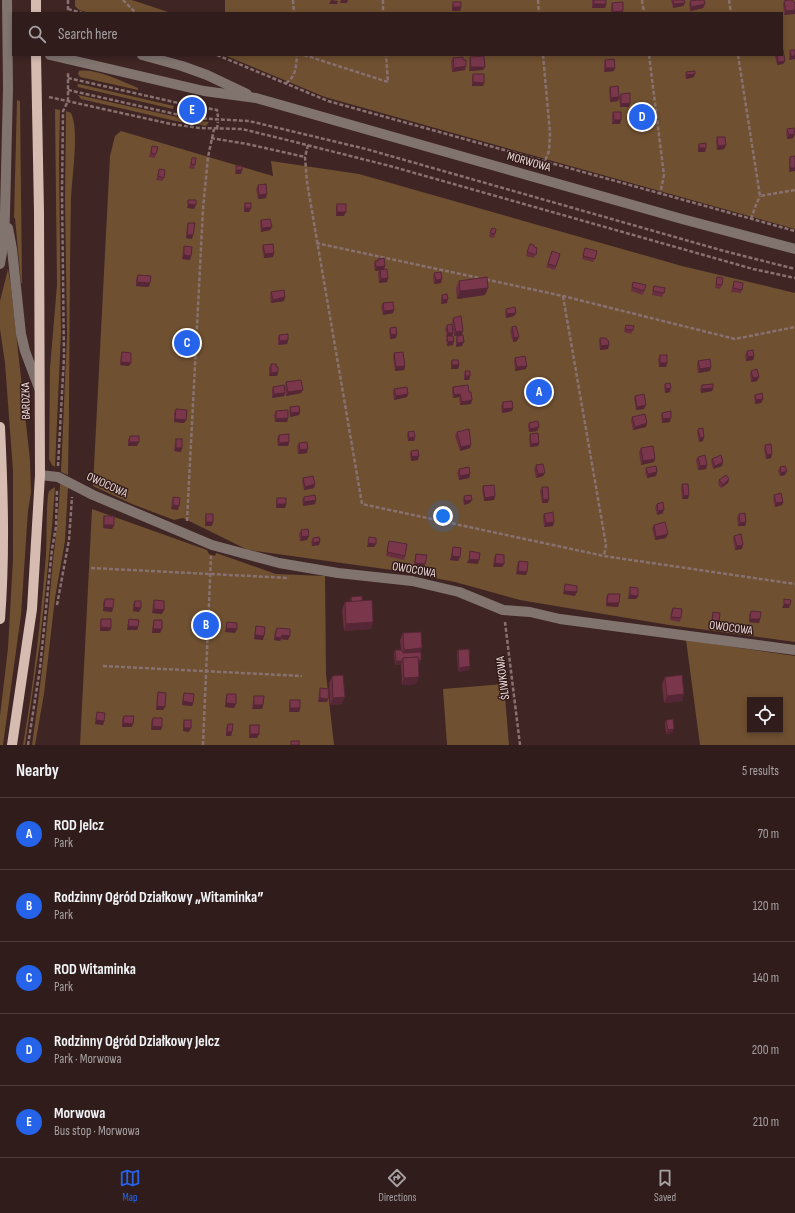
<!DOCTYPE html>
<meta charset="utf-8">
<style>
body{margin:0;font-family:"Sofia Sans Condensed",sans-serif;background:#3b2928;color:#f1f3f6}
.controls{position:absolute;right:12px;bottom:12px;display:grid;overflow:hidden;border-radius:0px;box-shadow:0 2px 6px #0003}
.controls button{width:36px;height:36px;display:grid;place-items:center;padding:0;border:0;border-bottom:1px solid #4a3a3a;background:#2f1c1b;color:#f1f3f6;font:20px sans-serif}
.you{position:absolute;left:443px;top:516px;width:14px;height:14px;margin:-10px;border:3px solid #fff;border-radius:50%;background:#1a73e8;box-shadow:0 0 0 6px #1a73e833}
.badge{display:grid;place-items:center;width:26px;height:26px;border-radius:50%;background:#2563eb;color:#fff;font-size:13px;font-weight:700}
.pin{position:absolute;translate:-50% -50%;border:2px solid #fff;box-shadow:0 1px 4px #0006}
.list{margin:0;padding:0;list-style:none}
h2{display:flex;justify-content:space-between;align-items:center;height:52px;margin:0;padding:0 16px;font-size:17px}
h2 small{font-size:13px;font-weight:400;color:#a7a1a3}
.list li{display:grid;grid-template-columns:26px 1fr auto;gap:12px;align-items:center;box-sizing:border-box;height:72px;padding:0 16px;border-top:1px solid #4a3a3a}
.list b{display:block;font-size:15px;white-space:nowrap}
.list p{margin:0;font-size:13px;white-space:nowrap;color:#a7a1a3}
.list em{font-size:13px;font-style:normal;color:#a7a1a3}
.icon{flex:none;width:22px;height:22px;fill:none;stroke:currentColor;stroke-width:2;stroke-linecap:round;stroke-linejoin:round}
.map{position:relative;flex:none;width:795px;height:745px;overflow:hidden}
.search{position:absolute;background:#2f1c1b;box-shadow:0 2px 6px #0003;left:12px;right:12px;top:12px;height:44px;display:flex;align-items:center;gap:10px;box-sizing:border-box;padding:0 14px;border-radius:0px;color:#a7a1a3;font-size:15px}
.sheet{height:412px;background:#2f1c1b}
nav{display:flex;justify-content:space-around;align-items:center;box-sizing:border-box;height:56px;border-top:1px solid #4a3a3a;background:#2f1c1b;font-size:11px;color:#a7a1a3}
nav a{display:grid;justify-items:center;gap:2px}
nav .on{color:#2563eb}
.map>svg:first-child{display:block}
</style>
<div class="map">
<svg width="795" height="745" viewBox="0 0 795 745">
<rect width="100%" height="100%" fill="#3f2524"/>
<!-- green -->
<g fill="#6f5031" fill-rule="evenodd">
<path d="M75 0H132L171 13H90L79 10 75 6Z"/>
<path d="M225 0H795V229L325 97 224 55H782V13H225Z"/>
<path d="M79 71C96 68 123 82 138 88V90L80 77 78 74Z"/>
<path d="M79 84 174 106 173 109 78 87 77 85Z"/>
<path d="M78 95 186 119 209 122 206 126 180 122 81 99Z"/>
<path d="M17 100 20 101 22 283H21L15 218H14Z"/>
<path d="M55 109 60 110 59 158 61 333 55 467 52 465 49 459 50 368 57 285Z"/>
<path d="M66 111 71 113C80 131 71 181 71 203 69 294 70 385 68 475L61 472 67 335 65 200Z"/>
<path d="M121 131 273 176 271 161 359 174 682 266 795 293V642L669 625 520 600 455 582 399 571 248 550 183 518 174 520 132 504 93 486 110 156 115 136Z"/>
<path d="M8 269 11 287 30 460 31 493 28 511 21 615 3 745H0V716L8 648 13 559V471L5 363 0 329V301Z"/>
<path d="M60 484 68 487 65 541 55 598 44 694 35 745H32C41 684 48 622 53 560 56 535 59 510 60 484Z"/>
<path d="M55 487 52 527 40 642 25 745H23C34 682 41 618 46 554 47 534 46 515 48 495L49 491Z"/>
<path d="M92 509 207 550 209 554 215 556 216 553 276 574 325 576 326 674 334 745H80Z"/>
<path d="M686 640 795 656V745H700ZM750 700H780V730H750Z"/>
<path d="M504 684 509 745H447L443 689Z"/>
</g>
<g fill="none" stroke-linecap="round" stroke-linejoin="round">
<!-- path -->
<g stroke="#887170" stroke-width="2.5" stroke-dasharray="4 2" stroke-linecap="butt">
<path d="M68 0V13"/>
<path d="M123 0 136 13"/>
<path d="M293 0 294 13"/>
<path d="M383 0V13"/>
<path d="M538 0 539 13"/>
<path d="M642 0 644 13"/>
<path d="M729 0 731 13"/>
<path d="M68 9 82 13"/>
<path d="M217 55 328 101 795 231"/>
<path d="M304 55 388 82 386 55"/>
<path d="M543 55 550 133 549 151 545 161"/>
<path d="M649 55 664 175 660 194"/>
<path d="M738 55 760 196 795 190"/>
<path d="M68 78 174 102 217 110 218 117"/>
<path d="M286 83C296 77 296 66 297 55"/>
<path d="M68 90 193 118 249 121 366 149 724 251 795 269"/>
<path d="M49 97 171 124 200 128 242 129 283 139 390 166 753 269 795 278"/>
<path d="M217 129 218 122"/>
<path d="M211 138 247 144 305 157"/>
<path d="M308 145 305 157 307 182 362 504 604 556 795 584"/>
<path d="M751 219 756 205 760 196"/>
<path d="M316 243 563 296 735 339 795 327"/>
<path d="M563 296 606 545 604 556"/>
<path d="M58 466 64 357 62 194 63 111 68 101V73"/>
<path d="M187 521 203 209 208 157 214 129"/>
<path d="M91 568 289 578"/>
<path d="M57 605 69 540 72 497"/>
<path d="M505 622 520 745"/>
<path d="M103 666 302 676"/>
<path d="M28 745 40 668 52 549 56 527 57 489"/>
<path d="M203 745 211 556"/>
</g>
<!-- minor -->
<g stroke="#81746f" stroke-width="10">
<path d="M50 55 204 91 256 98 682 219 795 249"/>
<path d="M142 55 182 66 207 75 247 94"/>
<path d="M8 228 12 249 21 334 25 351 39 388"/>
<path d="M0 264 4 241 5 213 8 88 7 0"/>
<path d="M40 475 58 477 93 495 212 545 279 563 338 573 412 581 459 592 503 610 530 612 560 619 795 650"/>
</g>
<!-- major -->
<g stroke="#d5bbb0" stroke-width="10">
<path d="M36 0V13"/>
<path d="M0 427C3 491 5 555 0 619"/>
<path d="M12 745 32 609 40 475 39 212 36 55"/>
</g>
</g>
<!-- wall -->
<g fill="#692f41">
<path d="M592 0H606V4L605 8H592Z"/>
<path d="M671 0H684L683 6 673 8Z"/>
<path d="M792 0 784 15 783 4 784 1Z"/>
<path d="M690 1 705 4 703 8 690 11 689 5Z"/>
<path d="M453 2 461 7 460 11H452V6Z"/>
<path d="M612 3 623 13H611V7Z"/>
<path d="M790 50H795L789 60V54Z"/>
<path d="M775 55H782L785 61 783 64 777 65Z"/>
<path d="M470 57 483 70 469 71V61Z"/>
<path d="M453 58 465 70 452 72 451 62Z"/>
<path d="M605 60 614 71 604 72V64Z"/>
<path d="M686 72 694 77 686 79 685 76Z"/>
<path d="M473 74 483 86H472V78Z"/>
<path d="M610 87 619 97 618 101 610 102 609 90Z"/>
<path d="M621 94 629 107H620L619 97Z"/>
<path d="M613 112 621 120 620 124H612V116Z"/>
<path d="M787 129 793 138 787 139 786 133Z"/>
<path d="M717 137 726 145 724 149 717 150 716 141Z"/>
<path d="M699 144 705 152H698V147Z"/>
<path d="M152 146 156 154 155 158 149 157Z"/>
<path d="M795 156 789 172V160L790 157Z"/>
<path d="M192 158 195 165 194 169 189 168Z"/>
<path d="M159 169 164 178 162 181 156 180Z"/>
<path d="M258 185 266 198 258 199 256 189Z"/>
<path d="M245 203 251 208 249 212H244V207Z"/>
<path d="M337 204 344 216H336V208Z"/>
<path d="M261 220 272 227 270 230 261 232 260 224Z"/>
<path d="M188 223 192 239 186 238 187 227Z"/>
<path d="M492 228 495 234 494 238 489 237Z"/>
<path d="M530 244 534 247 537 248 534 258 526 256Z"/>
<path d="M263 245 274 253 273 257 264 258 262 249Z"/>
<path d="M184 246 190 260 182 259 183 250Z"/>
<path d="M585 248 595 259 593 262 582 259Z"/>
<path d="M552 251 560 254 555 270 546 267Z"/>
<path d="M378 259 384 269 388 278 387 282 379 283 378 273 379 270 375 271 374 265 375 261H377Z"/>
<path d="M434 273 441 283 434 284 433 277Z"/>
<path d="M138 275 149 287 136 286V279Z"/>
<path d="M717 277 722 285 720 289 715 288Z"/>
<path d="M459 281 488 288 485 295 457 299 456 288Z"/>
<path d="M734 281 742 290 741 293 731 292Z"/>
<path d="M633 282 644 291 643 295 631 291Z"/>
<path d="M654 286 664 293 662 297 652 295Z"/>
<path d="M271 292 284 301 271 303 270 296Z"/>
<path d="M442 295 447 303 441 304V298Z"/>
<path d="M383 303 394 310 393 313 383 315 381 307Z"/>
<path d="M506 309 514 316 506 318 505 313Z"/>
<path d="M453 318 462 335 454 336 452 322Z"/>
<path d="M447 325 453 333 452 336 453 345 447 346 446 340 447 337 445 329Z"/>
<path d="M626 325 633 330 631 334 624 332Z"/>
<path d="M512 327 517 341 513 342 510 331Z"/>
<path d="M390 328 396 338 390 339 389 332Z"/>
<path d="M184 329 188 337 187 340H182L183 332Z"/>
<path d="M279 335 288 340 287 344 278 345V338Z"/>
<path d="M457 336 462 346 456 347V339Z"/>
<path d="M600 338 607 340 609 345 608 349 600 350 599 342Z"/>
<path d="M747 351 754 356 753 360 746 361 745 355Z"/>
<path d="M122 352 129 366 120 365 121 356Z"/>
<path d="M394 353 405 366 404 370 395 371 393 357Z"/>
<path d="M660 355 667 363 666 367H659L658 359Z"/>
<path d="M515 358 526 369 515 371 514 361Z"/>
<path d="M452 360 459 365 458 369H451V364Z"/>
<path d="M698 361 710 371 698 373 697 365Z"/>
<path d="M271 364 276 367 278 372 277 376H269V368Z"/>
<path d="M465 371 470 376 469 380H464V375Z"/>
<path d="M751 371 759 377 757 381 751 382 750 375Z"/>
<path d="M286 382 301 393 286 396 285 386Z"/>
<path d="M665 384 670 392 665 393 664 387Z"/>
<path d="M702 385 713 388 712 391 701 393 700 389Z"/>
<path d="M273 387 285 393 284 396 272 398V390Z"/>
<path d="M453 387 471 404 460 405 459 397 453 398 452 391Z"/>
<path d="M394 389 408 394 407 397 394 400 393 393Z"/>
<path d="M755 395 763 399 761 403 755 404 754 398Z"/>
<path d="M635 396 644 409 636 410 634 399Z"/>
<path d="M503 402 513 408 512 411 502 413 501 406Z"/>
<path d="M290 407 300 412 299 415 290 417 289 411Z"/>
<path d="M176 409 186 420 184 423 174 422V413Z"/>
<path d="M276 411 288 418 287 422H275L274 415Z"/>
<path d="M662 413 670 422 662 423 661 416Z"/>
<path d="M632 417 646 427 633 430 631 421Z"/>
<path d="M529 423 539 427 537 431 529 432 528 427Z"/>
<path d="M698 429 703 441 699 442 697 433Z"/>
<path d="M408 432 415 437 414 441H408L407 436Z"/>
<path d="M457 432 471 445 470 448 460 451 455 436Z"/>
<path d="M530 434 539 443 538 446 530 447 529 438Z"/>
<path d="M279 435 289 442 288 446H278L277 439Z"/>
<path d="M130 436 137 446H128V440Z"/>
<path d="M176 439 181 452 174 451 175 442Z"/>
<path d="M299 443 307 453 298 454 297 446Z"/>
<path d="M765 445 771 458 766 459 764 449Z"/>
<path d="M641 448 654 462 641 465 639 452Z"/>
<path d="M411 451 418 460 411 461 410 455Z"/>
<path d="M698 457 707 465 706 469 698 470 696 460Z"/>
<path d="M712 459 722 466 713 469 711 462Z"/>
<path d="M536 465 545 473 543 476 536 478 534 469Z"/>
<path d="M780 467 785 475 780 476 778 471Z"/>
<path d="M646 468 657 472 656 476 647 478 645 472Z"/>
<path d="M459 469 470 474 469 478 459 480 457 473Z"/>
<path d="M303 478 315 484 314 488 304 490 302 482Z"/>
<path d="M729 479 728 483 721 488 718 484 719 480Z"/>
<path d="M682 484 688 499H682L681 488Z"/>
<path d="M483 486 495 496 494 500 484 501 482 490Z"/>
<path d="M542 487 548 503H542L540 491Z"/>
<path d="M774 495 783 502 782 505 775 507 773 499Z"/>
<path d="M464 496 470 503 464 505 463 500Z"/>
<path d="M173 497 178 510 171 509 172 501Z"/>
<path d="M304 497 316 500 315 504 303 506 302 500Z"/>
<path d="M277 498 286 504 285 508H276V502Z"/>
<path d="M657 504 663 513 657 515 655 507Z"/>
<path d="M206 514 212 526H205V518Z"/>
<path d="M544 514 553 526 544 527 543 517Z"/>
<path d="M739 514 746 522 745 526H738L737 517Z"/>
<path d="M104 516 114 525 112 529 103 528V519Z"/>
<path d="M654 525 666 538 655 540 652 528Z"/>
<path d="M301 530 309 536 307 540 300 541 299 534Z"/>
<path d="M734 536 742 549 735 550 733 539Z"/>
<path d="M313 538 320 541 319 545 312 546 311 542Z"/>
<path d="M389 541 405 556 404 560 386 556Z"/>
<path d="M453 547 460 557 458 561 450 560 452 551Z"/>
<path d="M416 554 424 568 414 566 415 557Z"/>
<path d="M496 554 504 564 502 567H493L494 558Z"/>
<path d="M519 561 526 575 516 574 517 565Z"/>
<path d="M630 587 638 596 636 599H628L629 591Z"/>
<path d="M608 594 619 603 618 607 606 606V597Z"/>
<path d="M351 597 362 601 373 622 371 629 344 631 342 610 345 602H350Z"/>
<path d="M105 599 113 608 112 612 103 611V602Z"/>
<path d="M154 600 162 614 152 613 153 604Z"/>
<path d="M135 601 139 612 133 611V605Z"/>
<path d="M673 608 681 618 680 622 670 620 671 612Z"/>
<path d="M751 611 760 619 759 623 749 622V615Z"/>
<path d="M713 612 717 626H711L712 616Z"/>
<path d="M101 619 111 628 110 631H100V623Z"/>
<path d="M129 619 138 627 137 630H127L128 623Z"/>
<path d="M154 620 160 633H152L153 624Z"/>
<path d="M256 626 263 640 254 639 255 630Z"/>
<path d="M277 628 288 640 281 639 280 641 274 640 275 631Z"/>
<path d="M403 633 421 652 420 663 418 664 416 684 402 685 401 665H395L394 654 395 650H401L400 640Z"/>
<path d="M458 650 470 666 469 670 458 672 457 654Z"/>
<path d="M332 676 342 704 330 705 329 683Z"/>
<path d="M665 677 684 694 682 701 664 703 662 684Z"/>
<path d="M320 688 328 699 327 702H318L319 692Z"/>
<path d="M158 692 163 710H156L157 696Z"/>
<path d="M184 693 193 703 192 706 182 705 183 696Z"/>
<path d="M227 694 234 708 225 707 226 697Z"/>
<path d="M254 696 263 705 262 709H252L253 700Z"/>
<path d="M290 700 300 708 299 712H289V704Z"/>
<path d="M97 712 104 721 103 725 95 724 96 716Z"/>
<path d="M124 716 132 727H122V719Z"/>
<path d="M153 718 162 727 161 730H151V721Z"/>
<path d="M184 720 189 732 183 731V724Z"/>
<path d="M666 720 674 729 672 733 666 734 665 723Z"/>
<path d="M228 724 232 732 231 736H226V728Z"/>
<path d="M250 725 259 734 257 738H249V729Z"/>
</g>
<!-- shaded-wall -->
<g fill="#552635">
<path d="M331 0 338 1 337 4H329Z"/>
<path d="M341 0H348L347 3H340Z"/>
<path d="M685 3 683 6 673 8 674 4Z"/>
<path d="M594 4H606L605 8H592Z"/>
<path d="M705 4 703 8 690 11 691 7Z"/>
<path d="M453 7H461L460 11H452Z"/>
<path d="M795 10V14L784 15 786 11Z"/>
<path d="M623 11V13H612L613 12Z"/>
<path d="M791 56H795V59L789 60Z"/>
<path d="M785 61 783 64 777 65 778 62Z"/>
<path d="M466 66 465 70 452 72 454 68Z"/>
<path d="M471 67H485L483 70 469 71Z"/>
<path d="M606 68H615L614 71 604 72Z"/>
<path d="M695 74 694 77 686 79 687 75Z"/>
<path d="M473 82 484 83 483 86H472Z"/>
<path d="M619 97 618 101 610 102 611 98Z"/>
<path d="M630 103 629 107H620L621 104Z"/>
<path d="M614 120H621L620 124H612Z"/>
<path d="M795 134 793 138 787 139 789 135Z"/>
<path d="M726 145 724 149 717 150 718 146Z"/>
<path d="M699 148H706L705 152H698Z"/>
<path d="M790 168H795V171L789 172Z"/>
<path d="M236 170H242L241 174H235Z"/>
<path d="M267 194 266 198 258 199 259 195Z"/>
<path d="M188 204 196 205 194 209 187 208Z"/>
<path d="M245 208H251L249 212H244Z"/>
<path d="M337 212H346L344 216H336Z"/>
<path d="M272 227 270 230 261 232 262 228Z"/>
<path d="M187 235H193L192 239 186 238Z"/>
<path d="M274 253 273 257 264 258 265 254Z"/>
<path d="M184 255 191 256 190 260 182 259Z"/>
<path d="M385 266 384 270 375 271 376 267Z"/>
<path d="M388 278 387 282 379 283 381 279Z"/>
<path d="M442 279 441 283 434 284 436 280Z"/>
<path d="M137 282 150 283 149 287 136 286Z"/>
<path d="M488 288 485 295 457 299 460 291Z"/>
<path d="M285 297 284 301 271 303 273 300Z"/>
<path d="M448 299 447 303 441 304 443 300Z"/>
<path d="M394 310 393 313 383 315 384 311Z"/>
<path d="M516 313 514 316 506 318 507 314Z"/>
<path d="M463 331 462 335 454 336 456 332Z"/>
<path d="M448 333H453L452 336 446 337Z"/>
<path d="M397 334 396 338 390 339 391 335Z"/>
<path d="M184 336 188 337 187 340H182Z"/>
<path d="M519 337 517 341 513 342 514 338Z"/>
<path d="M288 340 287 344 278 345 280 341Z"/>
<path d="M454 341 453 345 447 346 448 342Z"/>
<path d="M464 342 462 346 456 347 457 343Z"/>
<path d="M609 345 608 349 600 350 601 346Z"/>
<path d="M754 356 753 360 746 361 748 357Z"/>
<path d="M121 362 131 363 129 366 120 365Z"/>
<path d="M660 363H667L666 367H659Z"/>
<path d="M452 365H459L458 369H451Z"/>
<path d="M405 366 404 370 395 371 396 367Z"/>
<path d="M527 366 526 369 515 371 517 367Z"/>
<path d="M711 367 710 371 698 373 700 369Z"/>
<path d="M278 372 277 376H269L271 373Z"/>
<path d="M466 376H470L469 380H464Z"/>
<path d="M759 377 757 381 751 382 753 378Z"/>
<path d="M671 388 670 392 665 393 666 389Z"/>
<path d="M713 388 712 391 701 393 702 389Z"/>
<path d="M303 390 301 393 286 396 288 392Z"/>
<path d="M285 393 284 396 272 398 274 394Z"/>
<path d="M408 394 407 397 394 400 396 396Z"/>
<path d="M460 394 459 397 453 398 454 395Z"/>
<path d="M763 399 761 403 755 404 756 400Z"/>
<path d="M472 400 471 404 460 405 462 402Z"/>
<path d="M646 405 644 409 636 410 637 407Z"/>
<path d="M513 408 512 411 502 413 503 409Z"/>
<path d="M300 412 299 415 290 417 291 413Z"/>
<path d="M288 418 287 422H275L276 419Z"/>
<path d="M671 418 670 422 662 423 663 419Z"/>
<path d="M175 419 186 420 184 423 174 422Z"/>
<path d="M647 423 646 427 633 430 635 427Z"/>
<path d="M539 427 537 431 529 432 530 429Z"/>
<path d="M415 437 414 441H408L409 438Z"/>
<path d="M704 437 703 441 699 442 700 438Z"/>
<path d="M129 442H139L137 446H128Z"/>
<path d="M289 442 288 446H278L279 443Z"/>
<path d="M539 443 538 446 530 447 531 444Z"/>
<path d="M471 445 470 448 460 451 461 447Z"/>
<path d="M176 448H182L181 452 174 451Z"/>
<path d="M308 449 307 453 298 454 300 450Z"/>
<path d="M772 454 771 458 766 459 767 455Z"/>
<path d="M419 456 418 460 411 461 412 457Z"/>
<path d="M655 459 654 462 641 465 643 461Z"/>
<path d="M723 462 722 466 713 469 715 466Z"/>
<path d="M707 465 706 469 698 470 700 466Z"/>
<path d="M787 471 785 475 780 476 781 473Z"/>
<path d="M657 472 656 476 647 478 648 474Z"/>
<path d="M545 473 543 476 536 478 538 474Z"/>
<path d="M470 474 469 478 459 480 460 476Z"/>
<path d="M729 479 728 483 721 488 723 485Z"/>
<path d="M315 484 314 488 304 490 305 487Z"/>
<path d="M689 495 688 499H682L684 496Z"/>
<path d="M495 496 494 500 484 501 485 498Z"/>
<path d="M549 499 548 503H542L543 500Z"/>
<path d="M316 500 315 504 303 506 304 502Z"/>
<path d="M472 500 470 503 464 505 465 501Z"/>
<path d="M783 502 782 505 775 507 776 503Z"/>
<path d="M277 504H286L285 508H276Z"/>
<path d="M173 505 179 506 178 510 171 509Z"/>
<path d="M664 510 663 513 657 515 658 511Z"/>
<path d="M206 522H213L212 526H205Z"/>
<path d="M554 522 553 526 544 527 546 523Z"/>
<path d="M746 522 745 526H738L740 523Z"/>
<path d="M104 525H114L112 529 103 528Z"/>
<path d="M668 534 666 538 655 540 656 537Z"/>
<path d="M309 536 307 540 300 541 302 537Z"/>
<path d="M320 541 319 545 312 546 313 543Z"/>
<path d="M368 543 376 544 374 547H367Z"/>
<path d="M743 545 742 549 735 550 737 546Z"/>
<path d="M452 556 460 557 458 561 450 560Z"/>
<path d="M469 559 479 560 478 564 467 563Z"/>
<path d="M415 563 425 564 424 568 414 566Z"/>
<path d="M495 563 504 564 502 567H493Z"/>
<path d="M518 571 527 572 526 575 516 574Z"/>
<path d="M564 591 577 592 575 596 563 594Z"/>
<path d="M630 595 638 596 636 599H628Z"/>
<path d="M607 603H619L618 607 606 606Z"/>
<path d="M784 604 790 605 789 608H782Z"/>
<path d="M104 607 113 608 112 612 103 611Z"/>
<path d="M134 607 141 608 139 612 133 611Z"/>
<path d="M154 609 164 610 162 614 152 613Z"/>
<path d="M750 619H760L759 623 749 622Z"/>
<path d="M373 622 371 629 344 631 346 624Z"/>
<path d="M712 622 719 623 717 626H711Z"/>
<path d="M128 626 138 627 137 630H127Z"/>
<path d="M101 627 111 628 110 631H100Z"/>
<path d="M226 628 237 629 235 633 225 632Z"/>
<path d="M153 629H162L160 633H152Z"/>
<path d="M255 635 264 636 263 640 254 639Z"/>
<path d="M282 635 290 636 288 640 281 639 280 641 274 640 275 637Z"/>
<path d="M422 648 419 656 401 657 404 650Z"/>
<path d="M421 660 420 663 404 665 403 661Z"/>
<path d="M396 661H402L401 665H395Z"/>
<path d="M470 666 469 670 458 672 459 668Z"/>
<path d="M419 677 416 684 402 685 404 678Z"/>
<path d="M684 694 682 701 664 703 667 696Z"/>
<path d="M345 697 342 704 330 705 333 698Z"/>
<path d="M320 698 328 699 327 702H318Z"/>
<path d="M183 701 193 703 192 706 182 705Z"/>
<path d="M226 703 236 704 234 708 225 707Z"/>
<path d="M254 705H263L262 709H252Z"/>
<path d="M157 706 165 707 163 710H156Z"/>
<path d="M290 708H300L299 712H289Z"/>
<path d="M96 720 104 721 103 725 95 724Z"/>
<path d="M123 723 133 724 132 727H122Z"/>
<path d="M152 726 162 727 161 730H151Z"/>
<path d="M184 728H191L189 732 183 731Z"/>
<path d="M674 729 672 733 666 734 668 730Z"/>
<path d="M227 732H232L231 736H226Z"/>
<path d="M250 734H259L257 738H249Z"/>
</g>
<!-- building -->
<g fill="#7a374c" stroke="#552635">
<rect x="594" y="0" width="12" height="4"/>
<path d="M673 0H684L685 3 674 4Z"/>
<path d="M698 0H704L705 4 691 7 690 1Z"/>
<path d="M788 0H792L795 3V10L786 11 784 1Z"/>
<rect x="453" y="2" width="8" height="5"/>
<path d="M623 2V11L613 12 612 3Z"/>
<path d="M782 50H783L785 61 778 62 777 55H782Z"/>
<path d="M790 50H795V56H791Z"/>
<path d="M484 56 485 67H471L470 57Z"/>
<path d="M463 57V60H466V66L454 68 453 58Z"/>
<path d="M614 59 615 68H606L605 60Z"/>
<path d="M695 71V74L687 75 686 72Z"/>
<path d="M473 74H484V83L473 82Z"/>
<path d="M618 86 619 97 611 98 610 87Z"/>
<path d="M630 93V103L621 104V94Z"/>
<path d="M613 112H621V120H614Z"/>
<path d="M794 128 795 134 789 135 787 129Z"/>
<path d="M717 137H725L726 145 718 146Z"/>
<path d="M706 143V148H699V144Z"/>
<path d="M152 146 158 147 156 154 151 153Z"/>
<path d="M795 156V168H790V157Z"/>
<path d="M192 158H196L195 165 191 164Z"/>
<rect x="236" y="166" width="6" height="4"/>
<path d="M159 169 165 170 164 178 158 176Z"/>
<path d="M266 184 267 194 259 195 258 185Z"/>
<path d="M188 200H196V205L188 204Z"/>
<rect x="245" y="203" width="6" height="5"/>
<rect x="337" y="204" width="9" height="8"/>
<path d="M270 219 272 227 262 228 261 220Z"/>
<path d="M188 223H195L193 235H187Z"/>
<path d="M492 228 496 229 495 234 490 233Z"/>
<path d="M273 244 274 253 265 254 263 245Z"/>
<path d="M530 244 534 245V247L537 248 536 255 527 252Z"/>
<path d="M184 246 192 247 191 256 184 255Z"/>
<path d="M585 248 597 251 595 259 583 256Z"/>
<path d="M552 251 560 254 556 266 548 264Z"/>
<path d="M384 258 385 266 376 267 375 261H378V259Z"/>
<path d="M387 269 388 278 381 279 380 270Z"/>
<path d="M441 272 442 279 436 280 434 273Z"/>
<path d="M138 275 151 276 150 283 137 282Z"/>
<path d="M487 277 488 288 460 291 459 281Z"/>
<path d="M717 277 723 278 722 285 716 284Z"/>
<path d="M734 281 743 283 742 290 733 288Z"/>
<path d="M633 282 646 285 644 291 632 287Z"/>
<path d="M654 286 665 288 664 293 653 291Z"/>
<path d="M284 290 285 297 273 300 271 292Z"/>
<path d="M447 294 448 299 443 300 442 295Z"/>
<path d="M393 302 394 310 384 311 383 303Z"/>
<path d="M515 307 516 313 507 314 506 309Z"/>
<path d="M461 316 463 331 456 332 453 318Z"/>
<path d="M452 324 453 333H448L447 325Z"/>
<path d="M626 325 634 326 633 330 625 329Z"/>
<path d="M516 326 519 337 514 338 512 327Z"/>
<path d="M396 327 397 334 391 335 390 328Z"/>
<path d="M184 329H189L188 337 184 336Z"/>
<path d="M288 334V340L280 341 279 335Z"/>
<path d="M463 335 464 342 457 343V336Z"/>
<path d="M447 336H453L454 341 448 342Z"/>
<path d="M600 338H606L607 340H608L609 345 601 346Z"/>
<path d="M753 350 754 356 748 357 747 351Z"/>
<path d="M122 352 131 353V363L121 362Z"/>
<path d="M403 352 405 366 396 367 394 353Z"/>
<rect x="660" y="355" width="7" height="8"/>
<path d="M525 356 527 366 517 367 515 358Z"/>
<path d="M710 359 711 367 700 369 698 361Z"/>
<path d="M452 360H458L459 365H452Z"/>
<path d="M271 364H276V367H278V372L271 373Z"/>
<path d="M757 369 759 377 753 378 751 371Z"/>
<path d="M465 371H470V376H466Z"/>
<path d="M301 380 303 390 288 392 286 382Z"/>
<path d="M670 383 671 388 666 389 665 384Z"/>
<path d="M713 384V388L702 389V385Z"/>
<path d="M284 385 285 393 274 394 273 387Z"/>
<path d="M468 385 469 392H471L472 400 462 402 460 394 454 395 453 387Z"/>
<path d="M407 387 408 394 396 396 394 389Z"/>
<path d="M762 393 763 399 756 400 755 395Z"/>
<path d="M644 394 646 405 637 407 635 396Z"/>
<path d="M512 401 513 408 503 409V402Z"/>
<path d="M299 406 300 412 291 413 290 407Z"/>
<path d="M176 409 187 410 186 420 175 419Z"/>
<path d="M288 410V418L276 419V411Z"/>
<path d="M671 411V418L663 419 662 413Z"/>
<path d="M645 414 647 423 635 427 632 417Z"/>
<path d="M538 421 539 427 530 429 529 423Z"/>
<path d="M703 428 704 437 700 438 698 429Z"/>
<path d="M469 429 471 445 461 447 457 432Z"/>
<path d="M414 431 415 437 409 438 408 432Z"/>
<path d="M538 433 539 443 531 444 530 434Z"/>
<path d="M289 434V442L279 443V435Z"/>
<path d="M130 436H139V442H129Z"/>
<rect x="176" y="439" width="6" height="9"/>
<path d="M307 442 308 449 300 450 299 443Z"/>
<path d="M771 444 772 454 767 455 765 445Z"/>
<path d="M653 446 655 459 643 461 641 448Z"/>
<path d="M418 450 419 456 412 457 411 451Z"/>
<path d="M705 455 707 465 700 466 698 457Z"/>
<path d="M721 455 723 462 715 466 712 459Z"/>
<path d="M543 464 545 473 538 474 536 465Z"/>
<path d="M656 466 657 472 648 474 646 468Z"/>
<path d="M785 466 787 471 781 473 780 467Z"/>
<path d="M469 467 470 474 460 476 459 469Z"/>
<path d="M726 475 729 479 723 485 719 480Z"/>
<path d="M313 476 315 484 305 487 303 478Z"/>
<path d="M682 484H688L689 495 684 496Z"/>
<path d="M494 485 495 496 485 498 483 486Z"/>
<path d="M542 487H548L549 499 543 500Z"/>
<path d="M781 493 783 502 776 503 774 495Z"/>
<path d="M315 495 316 500 304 502V497Z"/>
<path d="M471 495 472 500 465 501 464 496Z"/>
<path d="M173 497 180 498 179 506 173 505Z"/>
<rect x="277" y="498" width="9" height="6"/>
<path d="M663 502 664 510 658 511 657 504Z"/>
<path d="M553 512 554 522 546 523 544 514Z"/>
<path d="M745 513 746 522 740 523 739 514Z"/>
<rect x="206" y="514" width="7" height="8"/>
<rect x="104" y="516" width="10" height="9"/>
<path d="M665 522 668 534 656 537 654 525Z"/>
<path d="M308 529 309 536 302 537 301 530Z"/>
<path d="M741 534 743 545 737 546 734 536Z"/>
<path d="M319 537 320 541 313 543V538Z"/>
<path d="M369 537 376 538V544L368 543Z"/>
<path d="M389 541 407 544 405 556 387 552Z"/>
<path d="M453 547 461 548 460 557 452 556Z"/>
<path d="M470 551 480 553 479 560 469 559Z"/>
<path d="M416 554 427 555 425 564 415 563Z"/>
<path d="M496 554 504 555V564L495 563Z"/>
<path d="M519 561 528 562 527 572 518 571Z"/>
<path d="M565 584 577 586V592L564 591Z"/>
<path d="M630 587 638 588V596L630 595Z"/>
<path d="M608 594H620L619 603H607Z"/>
<path d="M362 596V601L352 602 351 597Z"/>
<path d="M105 599H114L113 608 104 607Z"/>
<path d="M784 599 791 600 790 605 784 604Z"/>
<path d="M154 600 164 601V610L154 609Z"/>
<path d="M372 600 373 622 346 624 345 602Z"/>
<path d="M135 601H141V608L134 607Z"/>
<path d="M673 608 682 609 681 618 671 617Z"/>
<path d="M751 611 761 612 760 619H750Z"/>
<path d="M713 612 720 613 719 623 712 622Z"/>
<path d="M101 619H111V628L101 627Z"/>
<path d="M129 619 139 620 138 627 128 626Z"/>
<path d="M154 620H162V629H153Z"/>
<path d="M227 622 237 623V629L226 628Z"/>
<path d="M256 626 265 627 264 636 255 635Z"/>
<path d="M277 628 290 629V636L282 635 281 638 275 637Z"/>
<path d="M421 632 422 648 404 650 403 633Z"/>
<path d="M469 649 470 666 459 668 458 650Z"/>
<path d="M395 650H402L403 653 421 652V660H418V657L403 658 402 661H396Z"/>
<path d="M418 657 419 677 404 678 403 658Z"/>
<path d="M343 675 345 697 333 698 332 676Z"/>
<path d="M682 675 684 694 667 696 665 677Z"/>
<path d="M320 688 329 689 328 699 320 698Z"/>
<path d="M158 692 166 693 165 707 157 706Z"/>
<path d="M184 693 194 694 193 703 183 701Z"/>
<path d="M227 694H236V704L226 703Z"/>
<path d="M254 696H264L263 705H254Z"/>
<rect x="290" y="700" width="10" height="8"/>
<path d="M97 712 105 713 104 721 96 720Z"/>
<path d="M124 716H134L133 724 123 723Z"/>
<path d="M153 718H162V727L152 726Z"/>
<path d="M673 719 674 729 668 730 666 720Z"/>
<rect x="184" y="720" width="7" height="8"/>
<path d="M228 724H233L232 732H227Z"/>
<rect x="250" y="725" width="9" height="9"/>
<rect x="291" y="741" width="8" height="4"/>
</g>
<g text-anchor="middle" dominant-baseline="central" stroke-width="3" stroke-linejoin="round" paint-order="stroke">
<!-- street labels -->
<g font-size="12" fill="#eddbda" stroke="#341c1a">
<text transform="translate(529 162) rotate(16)">MORWOWA</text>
<text transform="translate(26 401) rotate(-91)">BARDZKA</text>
<text transform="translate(107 485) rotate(25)">OWOCOWA</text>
<text transform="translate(414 570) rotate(10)">OWOCOWA</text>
<text transform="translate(731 628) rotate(8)">OWOCOWA</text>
<text transform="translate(503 678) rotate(-97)">ŚLIWKOWA</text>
</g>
</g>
</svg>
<div class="controls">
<button><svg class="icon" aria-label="locate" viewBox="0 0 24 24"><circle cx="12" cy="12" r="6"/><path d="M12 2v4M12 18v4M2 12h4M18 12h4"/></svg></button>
</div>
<div class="you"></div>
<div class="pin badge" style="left:539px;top:392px">A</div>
<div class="pin badge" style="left:206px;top:625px">B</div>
<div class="pin badge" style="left:187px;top:343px">C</div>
<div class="pin badge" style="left:642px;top:117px">D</div>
<div class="pin badge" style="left:192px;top:110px">E</div>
<div class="search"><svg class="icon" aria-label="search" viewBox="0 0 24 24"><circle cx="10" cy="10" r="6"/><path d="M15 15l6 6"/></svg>Search here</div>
</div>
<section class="sheet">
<h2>Nearby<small>5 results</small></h2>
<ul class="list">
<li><span class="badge">A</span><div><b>ROD Jelcz</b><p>Park</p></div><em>70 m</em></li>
<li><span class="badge">B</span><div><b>Rodzinny Ogród Działkowy „Witaminka”</b><p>Park</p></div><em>120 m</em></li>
<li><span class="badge">C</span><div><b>ROD Witaminka</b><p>Park</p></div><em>140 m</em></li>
<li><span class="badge">D</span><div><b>Rodzinny Ogród Działkowy Jelcz</b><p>Park · Morwowa</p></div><em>200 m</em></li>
<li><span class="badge">E</span><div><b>Morwowa</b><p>Bus stop · Morwowa</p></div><em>210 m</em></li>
</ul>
</section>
<nav>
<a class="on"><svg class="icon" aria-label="map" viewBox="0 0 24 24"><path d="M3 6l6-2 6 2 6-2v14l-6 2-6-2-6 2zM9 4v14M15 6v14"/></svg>Map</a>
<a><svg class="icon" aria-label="directions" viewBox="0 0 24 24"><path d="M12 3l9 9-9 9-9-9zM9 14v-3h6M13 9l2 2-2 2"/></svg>Directions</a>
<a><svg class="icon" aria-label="saved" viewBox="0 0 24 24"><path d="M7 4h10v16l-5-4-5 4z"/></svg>Saved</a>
</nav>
